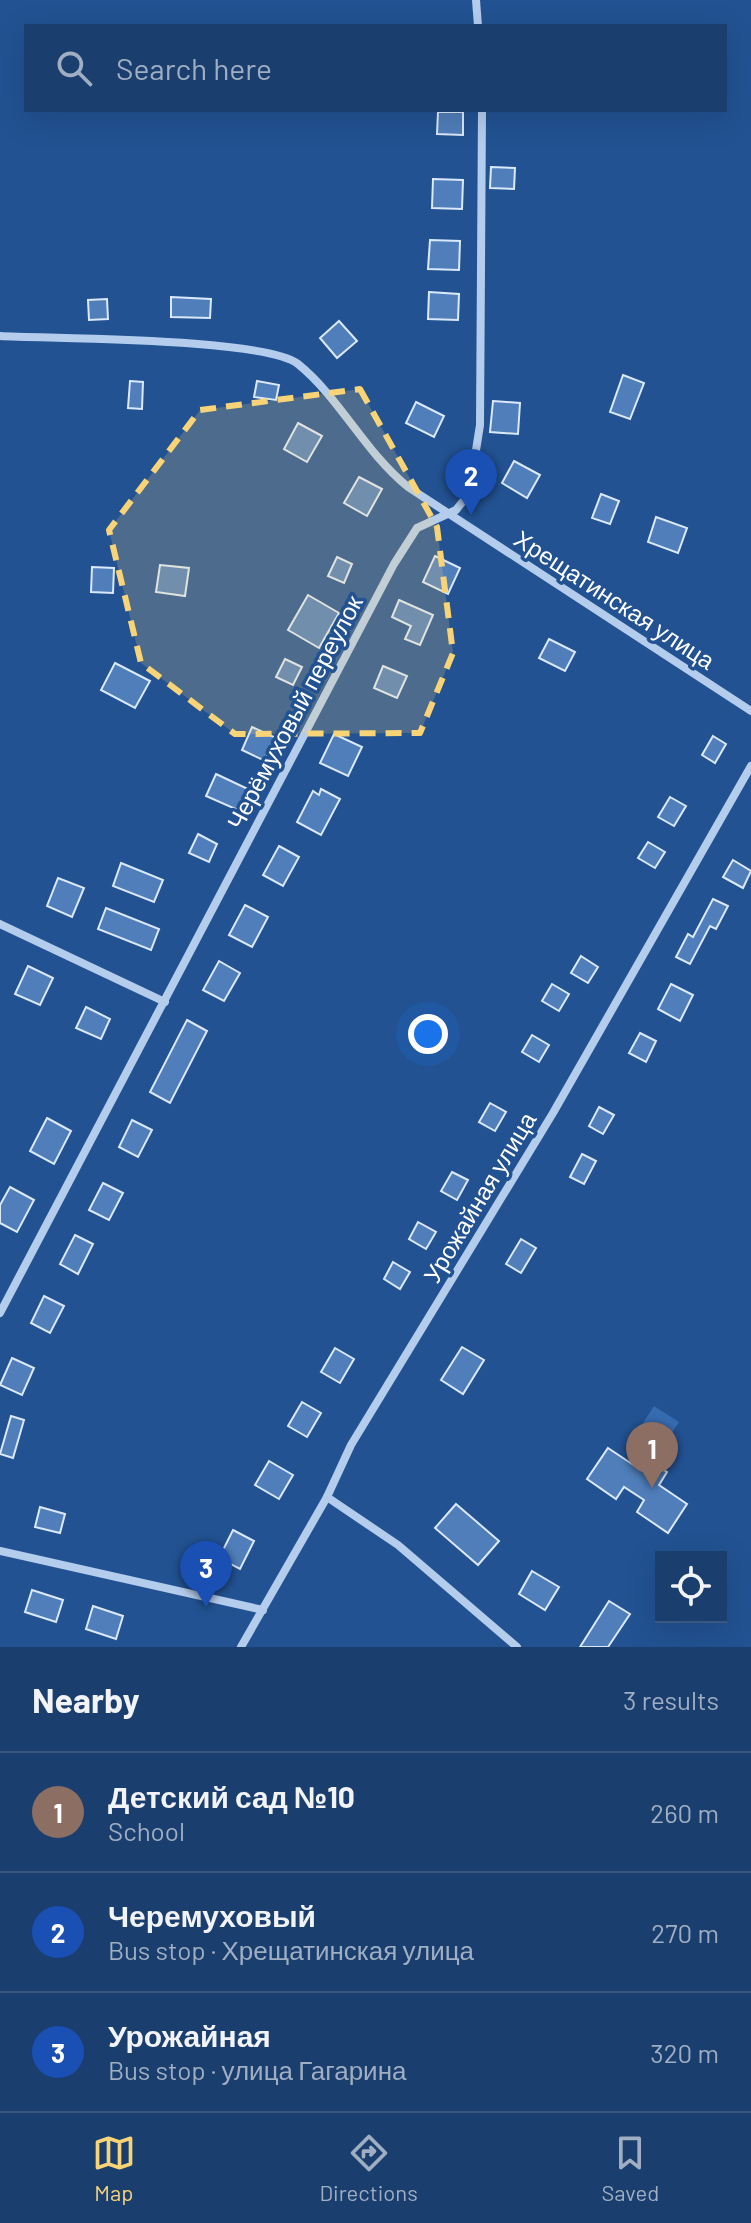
<!DOCTYPE html>
<meta charset="utf-8">
<style>
body{margin:0;font-family:Barlow,sans-serif;background:#234573;color:#f1f3f6}
.controls{position:absolute;right:24px;bottom:24px;display:grid;overflow:hidden;border-radius:0px;box-shadow:0 8px 32px #0002}
.controls button{width:72px;height:72px;display:grid;place-items:center;padding:0;border:0;border-bottom:2px solid #385781;background:#1a3e6e;color:#f1f3f6;font:40px sans-serif}
.you{position:absolute;left:428px;top:1034px;width:28px;height:28px;margin:-20px;border:6px solid #fff;border-radius:50%;background:#1a73e8;box-shadow:0 0 0 12px #1a73e833}
.badge{display:grid;place-items:center;width:52px;height:52px;border-radius:50%;background:#f9d477;color:#fff;font-size:26px;font-weight:700}
.pin{position:absolute;translate:-50% -66px;filter:drop-shadow(0 2px 4px #0008)}
.pin::after{content:'';position:absolute;top:42px;width:28px;height:24px;background:inherit;clip-path:polygon(0 0,100% 0,50% 100%)}
.list{margin:0;padding:0;list-style:none}
h2{display:flex;justify-content:space-between;align-items:center;height:104px;margin:0;padding:0 32px;font-size:34px}
h2 small{font-size:26px;font-weight:400;color:#9faec2}
.list li{display:grid;grid-template-columns:52px 1fr auto;gap:24px;align-items:center;box-sizing:border-box;height:120px;padding:0 32px;border-top:2px solid #385781}
.list b{display:block;font-size:30px;white-space:nowrap}
.list p{margin:0;font-size:26px;white-space:nowrap;color:#9faec2}
.list em{font-size:26px;font-style:normal;color:#9faec2}
.icon{flex:none;width:44px;height:44px;fill:none;stroke:currentColor;stroke-width:2;stroke-linecap:round;stroke-linejoin:round}
.map{position:relative;flex:none;width:751px;height:1647px;overflow:hidden}
.search{position:absolute;background:#1a3e6e;box-shadow:0 8px 32px #0002;left:24px;right:24px;top:24px;height:88px;display:flex;align-items:center;gap:20px;box-sizing:border-box;padding:0 28px;border-radius:0px;color:#9faec2;font-size:30px}
.sheet{height:464px;background:#1a3e6e}
nav{display:flex;justify-content:space-around;align-items:center;box-sizing:border-box;height:112px;border-top:2px solid #385781;background:#1a3e6e;font-size:22px;color:#9faec2}
nav a{display:grid;justify-items:center;gap:4px}
nav .on{color:#f9d477}
.map>svg:first-child{display:block}
</style>
<div class="map">
<svg width="751" height="1647" viewBox="0 0 751 1647">
<rect width="100%" height="100%" fill="#225292"/>
<!-- green -->
<path fill="#366caf" d="M654 1406 679 1422 657 1456 632 1440Z"/>
<!-- building -->
<g fill="#4f7eba" stroke="#dae8f9" stroke-width="2">
<path d="M438 112H463V135L437 134Z"/>
<path d="M491 167 515 168 514 189 490 188Z"/>
<path d="M433 179 463 180 462 209 432 208Z"/>
<path d="M430 240 460 241 459 270 428 269Z"/>
<path d="M429 292 459 294 458 320 428 319Z"/>
<path d="M171 297 211 299 210 318 171 317Z"/>
<path d="M107 299 108 319 89 320 88 300Z"/>
<path d="M339 321 357 341 337 358 320 338Z"/>
<path d="M623 375 644 383 630 419 610 412Z"/>
<path d="M130 381 143 382 142 409 128 408Z"/>
<path d="M257 381 279 385 276 400 254 397Z"/>
<path d="M493 401 520 403 518 434 490 432Z"/>
<path d="M416 402 444 416 434 437 406 423Z"/>
<path d="M298 423 322 436 307 462 284 449Z"/>
<path d="M514 461 540 475 527 498 502 483Z"/>
<path d="M359 477 382 489 367 516 344 503Z"/>
<path d="M601 494 619 501 610 524 592 518Z"/>
<path d="M656 517 687 528 678 553 648 542Z"/>
<path d="M435 556 460 568 448 594 423 582Z"/>
<path d="M337 557 352 564 344 583 328 576Z"/>
<path d="M160 565 189 568 185 596 156 592Z"/>
<path d="M92 567 114 568 113 593 91 592Z"/>
<path d="M308 595 339 613 319 648 288 630Z"/>
<path d="M399 600 433 615 420 645 405 639 411 626 392 617Z"/>
<path d="M549 639 575 652 565 671 539 658Z"/>
<path d="M285 659 302 667 293 685 276 677Z"/>
<path d="M115 663 150 681 135 708 101 690Z"/>
<path d="M383 666 407 676 397 698 374 688Z"/>
<path d="M252 727 276 738 265 761 242 750Z"/>
<path d="M334 734 362 747 348 776 320 763Z"/>
<path d="M713 736 726 744 715 763 702 755Z"/>
<path d="M216 774 250 790 240 811 206 796Z"/>
<path d="M321 789 340 799 321 835 297 822 313 791 319 795Z"/>
<path d="M670 797 686 806 674 826 658 817Z"/>
<path d="M198 834 217 844 209 862 189 853Z"/>
<path d="M648 842 665 852 655 868 638 858Z"/>
<path d="M279 846 299 857 283 886 263 875Z"/>
<path d="M733 860 751 871 743 888 723 877Z"/>
<path d="M121 863 163 880 154 902 113 886Z"/>
<path d="M58 878 84 888 72 917 47 906Z"/>
<path d="M713 899 728 906 716 929 710 926 690 964 676 957 688 934 693 937Z"/>
<path d="M245 905 268 917 252 947 229 935Z"/>
<path d="M106 908 159 929 151 950 98 929Z"/>
<path d="M581 956 598 967 588 983 571 973Z"/>
<path d="M219 961 240 973 224 1001 203 990Z"/>
<path d="M28 966 53 978 40 1005 15 994Z"/>
<path d="M552 984 569 994 559 1011 542 1001Z"/>
<path d="M671 984 693 995 680 1021 658 1009Z"/>
<path d="M86 1007 110 1019 101 1039 76 1028Z"/>
<path d="M187 1020 207 1031 170 1103 150 1092Z"/>
<path d="M640 1033 656 1041 646 1062 629 1053Z"/>
<path d="M532 1035 549 1045 539 1062 522 1052Z"/>
<path d="M490 1103 506 1112 495 1131 479 1122Z"/>
<path d="M599 1107 614 1115 603 1134 589 1126Z"/>
<path d="M47 1118 71 1131 54 1164 30 1151Z"/>
<path d="M132 1120 152 1130 138 1157 119 1147Z"/>
<path d="M582 1154 596 1161 584 1184 570 1177Z"/>
<path d="M452 1172 468 1180 457 1200 441 1191Z"/>
<path d="M103 1183 123 1193 109 1220 89 1210Z"/>
<path d="M10 1187 34 1200 17 1232 0 1223V1205Z"/>
<path d="M418 1222 436 1232 426 1249 409 1239Z"/>
<path d="M75 1235 93 1244 78 1274 60 1264Z"/>
<path d="M521 1239 536 1248 521 1273 506 1264Z"/>
<path d="M393 1262 410 1272 400 1289 384 1279Z"/>
<path d="M44 1296 64 1306 50 1333 31 1323Z"/>
<path d="M462 1347 484 1360 463 1394 441 1380Z"/>
<path d="M335 1348 354 1359 340 1383 321 1372Z"/>
<path d="M12 1358 34 1368 22 1395 0 1385Z"/>
<path d="M302 1402 321 1413 307 1437 288 1426Z"/>
<path d="M11 1416 24 1420 13 1458 0 1454Z"/>
<path d="M608 1448 638 1468 645 1458 667 1472 659 1485 687 1504 668 1533 637 1512 644 1500 624 1487 616 1499 587 1479Z"/>
<path d="M269 1461 293 1475 279 1499 255 1485Z"/>
<path d="M456 1504 499 1541 478 1565 435 1528Z"/>
<path d="M40 1507 65 1514 60 1533 35 1527Z"/>
<path d="M233 1530 254 1541 240 1569 219 1558Z"/>
<path d="M532 1571 559 1587 545 1610 519 1594Z"/>
<path d="M32 1590 63 1600 56 1622 25 1612Z"/>
<path d="M609 1601 630 1614 608 1647H580Z"/>
<path d="M93 1606 123 1616 116 1639 86 1629Z"/>
</g>
<g fill="none" stroke-linecap="round" stroke-linejoin="round">
<!-- minor -->
<g stroke="#b4cded" stroke-width="8">
<path d="M476 0 478 26"/>
<path d="M0 336C54 339 265 338 298 364 340 398 363 450 408 487L751 711"/>
<path d="M0 924 165 1002"/>
<path d="M0 1313 394 564 417 528 456 510 464 500 473 469 480 425 482 110"/>
<path d="M327 1497 398 1545 517 1647"/>
<path d="M0 1551 263 1610"/>
<path d="M241 1647 327 1497 351 1445 553 1113 751 766"/>
</g>
</g>
<!-- marked area -->
<path fill="#f9d477" fill-opacity="0.2" stroke="#f9d477" stroke-width="6" stroke-dasharray="16 10" stroke-linejoin="round" d="M360 389 437 527 453 653 420 733 235 734 141 663 109 530 200 410Z"/>
<g text-anchor="middle" dominant-baseline="central" stroke-width="7" stroke-linejoin="round" paint-order="stroke">
<!-- street labels -->
<g font-size="24" fill="#fff" stroke="#225292">
<text transform="translate(615 599) rotate(33)">Хрещатинская улица</text>
<text transform="translate(294 712) rotate(-62)">Черёмуховый переулок</text>
<text transform="translate(479 1197) rotate(-59)">Урожайная улица</text>
</g>
</g>
</svg>
<div class="controls">
<button><svg class="icon" aria-label="locate" viewBox="0 0 24 24"><circle cx="12" cy="12" r="6"/><path d="M12 2v4M12 18v4M2 12h4M18 12h4"/></svg></button>
</div>
<div class="you"></div>
<div class="pin badge" style="left:652px;top:1488px;background:#8d6e63">1</div>
<div class="pin badge" style="left:471px;top:515px;background:#1a4fb4">2</div>
<div class="pin badge" style="left:206px;top:1607px;background:#1a4fb4">3</div>
<div class="search"><svg class="icon" aria-label="search" viewBox="0 0 24 24"><circle cx="10" cy="10" r="6"/><path d="M15 15l6 6"/></svg>Search here</div>
</div>
<section class="sheet">
<h2>Nearby<small>3 results</small></h2>
<ul class="list">
<li><span class="badge" style="background:#8d6e63">1</span><div><b>Детский сад №10</b><p>School</p></div><em>260 m</em></li>
<li><span class="badge" style="background:#1a4fb4">2</span><div><b>Черемуховый</b><p>Bus stop · Хрещатинская улица</p></div><em>270 m</em></li>
<li><span class="badge" style="background:#1a4fb4">3</span><div><b>Урожайная</b><p>Bus stop · улица Гагарина</p></div><em>320 m</em></li>
</ul>
</section>
<nav>
<a class="on"><svg class="icon" aria-label="map" viewBox="0 0 24 24"><path d="M3 6l6-2 6 2 6-2v14l-6 2-6-2-6 2zM9 4v14M15 6v14"/></svg>Map</a>
<a><svg class="icon" aria-label="directions" viewBox="0 0 24 24"><path d="M12 3l9 9-9 9-9-9zM9 14v-3h6M13 9l2 2-2 2"/></svg>Directions</a>
<a><svg class="icon" aria-label="saved" viewBox="0 0 24 24"><path d="M7 4h10v16l-5-4-5 4z"/></svg>Saved</a>
</nav>
